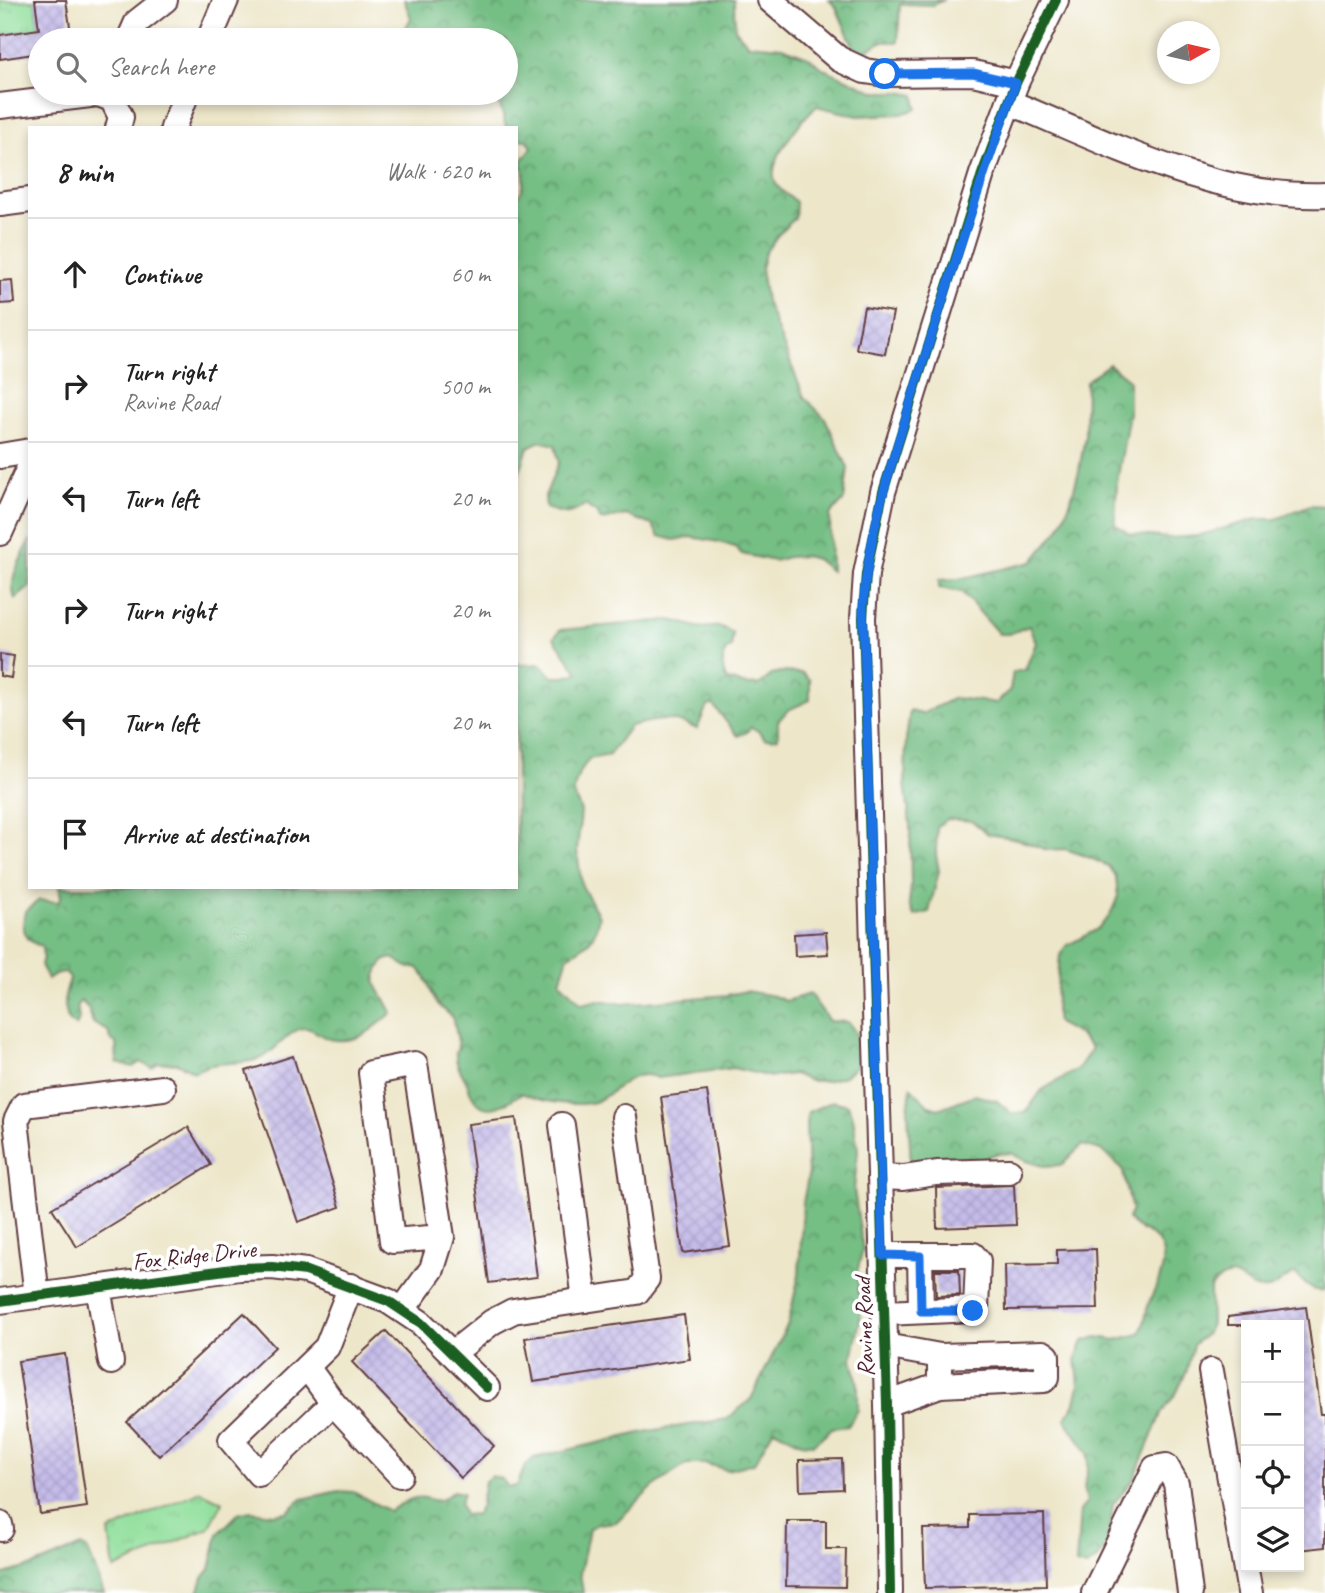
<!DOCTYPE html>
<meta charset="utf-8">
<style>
body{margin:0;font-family:Caveat,sans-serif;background:#f6f6f6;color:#222}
.controls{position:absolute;right:21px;bottom:21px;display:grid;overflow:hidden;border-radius:0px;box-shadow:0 4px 10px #0003}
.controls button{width:63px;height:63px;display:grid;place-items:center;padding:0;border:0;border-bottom:2px solid #e0e0e0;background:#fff;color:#222;font:35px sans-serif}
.compass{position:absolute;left:1157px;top:21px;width:63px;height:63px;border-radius:50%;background:#fff;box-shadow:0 4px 10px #0003;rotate:82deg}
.stop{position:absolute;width:21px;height:21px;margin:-16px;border:5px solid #1a73e8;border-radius:50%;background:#fff}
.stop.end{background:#1a73e8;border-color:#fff;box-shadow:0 2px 7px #0008}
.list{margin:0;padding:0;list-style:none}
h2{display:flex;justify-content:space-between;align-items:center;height:91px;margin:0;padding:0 28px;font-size:30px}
h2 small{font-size:23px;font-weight:400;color:#767676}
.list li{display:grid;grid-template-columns:46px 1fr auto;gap:21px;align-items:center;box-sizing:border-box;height:112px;padding:0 28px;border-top:2px solid #e0e0e0}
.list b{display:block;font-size:26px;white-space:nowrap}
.list p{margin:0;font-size:23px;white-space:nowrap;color:#767676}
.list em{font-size:23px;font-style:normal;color:#767676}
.icon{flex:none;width:38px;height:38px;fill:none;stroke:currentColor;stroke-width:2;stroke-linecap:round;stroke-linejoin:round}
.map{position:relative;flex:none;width:1325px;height:1593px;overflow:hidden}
.search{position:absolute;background:#fff;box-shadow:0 4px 10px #0003;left:28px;top:28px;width:490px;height:77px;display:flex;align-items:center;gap:18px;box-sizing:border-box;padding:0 24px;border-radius:38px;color:#767676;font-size:26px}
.panel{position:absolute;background:#fff;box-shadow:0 4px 10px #0003;left:28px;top:126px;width:490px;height:763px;border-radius:0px}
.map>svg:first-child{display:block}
</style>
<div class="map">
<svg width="1325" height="1593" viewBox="0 0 1325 1593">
<defs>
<pattern id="grass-tufts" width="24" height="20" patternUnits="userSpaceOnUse" patternTransform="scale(1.75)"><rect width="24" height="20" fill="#91df9c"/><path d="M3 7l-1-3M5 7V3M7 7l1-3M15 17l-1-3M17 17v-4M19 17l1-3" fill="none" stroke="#7fbf87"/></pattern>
<pattern id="forest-crowns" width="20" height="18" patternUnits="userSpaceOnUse" patternTransform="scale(1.75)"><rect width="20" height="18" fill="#74be84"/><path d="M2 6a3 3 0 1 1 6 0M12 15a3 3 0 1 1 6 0" fill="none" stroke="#619a6c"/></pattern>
<pattern id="building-cross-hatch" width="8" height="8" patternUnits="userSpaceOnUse" patternTransform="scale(1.75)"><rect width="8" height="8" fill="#c4bbe9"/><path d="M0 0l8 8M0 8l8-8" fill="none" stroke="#aaa0c8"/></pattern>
</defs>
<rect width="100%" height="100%" fill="#fff"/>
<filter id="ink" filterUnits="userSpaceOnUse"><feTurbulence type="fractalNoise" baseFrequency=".0143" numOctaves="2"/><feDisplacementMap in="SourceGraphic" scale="14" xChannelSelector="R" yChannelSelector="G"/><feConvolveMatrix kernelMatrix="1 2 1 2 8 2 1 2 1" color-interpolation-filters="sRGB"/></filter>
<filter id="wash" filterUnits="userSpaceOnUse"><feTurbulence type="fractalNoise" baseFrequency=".00686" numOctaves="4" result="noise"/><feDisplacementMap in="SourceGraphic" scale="28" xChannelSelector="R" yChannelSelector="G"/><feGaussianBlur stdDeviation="1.57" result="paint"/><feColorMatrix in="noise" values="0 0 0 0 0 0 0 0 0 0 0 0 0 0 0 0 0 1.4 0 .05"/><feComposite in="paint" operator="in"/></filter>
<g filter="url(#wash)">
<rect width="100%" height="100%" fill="#ede6c9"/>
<!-- grass -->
<g fill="url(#grass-tufts)" stroke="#6e7f64" stroke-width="2">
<path d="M35 0 39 29 0 35V1Z"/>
<path d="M200 1491 223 1502 209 1528 114 1569 109 1531Z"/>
</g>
<!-- forest -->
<g fill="url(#forest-crowns)" stroke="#5f6e58" stroke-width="2">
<path d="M404 0H734L735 29 748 44 782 47 808 57 824 69 876 92H899L915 95 917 109 901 114 858 116 816 106C802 120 764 163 776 184 780 191 790 197 796 202L795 218 778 235 765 253 761 268 766 301 804 397 825 418 848 468 844 500 830 515 831 571 816 559 805 556 788 557 774 561 742 554 735 547 719 542 691 537 674 540 659 536 652 525 626 515 601 520 598 514 585 505C569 517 564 514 546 508L545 496 559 462 555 445 540 441 528 447 516 483V199C526 187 526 177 521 162L532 147 527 140 516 139V128H506C503 113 501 104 490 93H506V40H399L411 18Z"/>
<path d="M829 0H944L933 5 900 4 898 42H881L866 51 854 48 836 7Z"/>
<path d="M1109 364 1129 380V413L1117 483 1115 524 1130 534 1170 538 1197 536 1257 519H1276L1310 505 1325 506V1290C1311 1292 1305 1284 1296 1274 1285 1275 1279 1287 1268 1289 1240 1293 1240 1257 1210 1288L1211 1324 1206 1334 1193 1345 1187 1370 1177 1392 1161 1414 1133 1481 1113 1504 1109 1543 1097 1559 1087 1567 1076 1564 1080 1511 1087 1502 1084 1487 1088 1470V1453L1065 1419 1075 1403 1079 1385 1076 1359 1083 1341 1097 1337 1116 1340 1139 1334C1148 1319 1145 1310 1151 1298 1160 1280 1172 1254 1154 1237 1145 1230 1133 1229 1128 1218L1132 1210 1122 1168 1101 1150 1082 1145 1062 1165 1043 1166 1024 1160 1011 1153 995 1154 981 1160 947 1156 930 1164 911 1167 908 1110 911 1088 929 1106 938 1109 975 1095 997 1101 1011 1113H1025L1042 1090 1078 1069 1092 1048 1078 1034 1057 1023 1055 1009 1060 955 1066 946 1096 930 1109 917 1118 897 1116 877 1108 866 1086 856 1065 849 1047 850 1017 839 988 834 972 821 948 819 937 826 936 855 939 871 929 912 914 916 909 904 911 886 910 824 905 783 906 740 910 711 922 714 954 698 997 703 1010 690 1013 672 1025 670 1036 643 1029 626 1009 634H999L962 592 939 588V580L959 579 1032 562 1059 529 1070 503 1079 471 1085 436 1086 381Z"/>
<path d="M30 540V587L15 599C7 577 22 559 30 540Z"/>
<path d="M669 620C678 621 684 623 693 626 710 632 714 620 733 633L731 648 726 650C722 661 721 669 727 680L747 685 760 684 773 674 780 672 802 673 810 680V700L788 710 778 721V738L765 739 758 731 751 727 747 732 738 736 712 704 706 708 697 729C670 715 658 720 630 726L609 755 589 759 579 773 573 792 581 811 577 851 582 886 599 916C595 940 589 944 568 956L560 982 582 1004 599 1000 623 1004 727 995 746 991 774 996 786 1001 810 994 829 1021 848 1022 856 1033 858 1064 845 1076 826 1081H810L794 1074 771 1077 733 1068 658 1078C630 1066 617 1094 594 1102 576 1107 538 1102 522 1093 499 1108 480 1120 468 1086 465 1076 456 1068 456 1057 455 1048 457 1055 458 1046 458 1040 455 1026 453 1019 450 1013 442 1009 438 1004 429 992 430 979 417 967L409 968 393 958 385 960C364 987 383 989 392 1013 372 1029 358 1045 330 1039 321 1037 314 1029 306 1028 292 1026 275 1052 262 1058 240 1067 215 1058 195 1072L177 1063H158L152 1068 140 1062 133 1067 117 1063 116 1043 110 1039 108 1031 93 1023 88 1008 81 1001 77 1005 79 1019 76 1026 68 1021 64 1000 70 978 64 972 55 974 48 980 41 965 43 957 42 946C24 942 21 928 25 912L39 900 58 902 61 897 59 887H516V662L521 665 540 664 553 677H565L578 673 554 638 560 630Z"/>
<path d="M833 1101 848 1105 853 1117 858 1150 854 1190 863 1250 857 1272 861 1315 852 1359 858 1384V1410L848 1426 832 1428 814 1444 801 1443 774 1429 754 1463 727 1470 707 1464H687L653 1487 616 1522 598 1524 589 1529 580 1573 583 1593H198L203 1578 210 1569 218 1534 238 1514 251 1511 274 1514 287 1512 302 1499 338 1491 353 1492 389 1511C397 1507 406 1500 415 1498 433 1494 433 1510 453 1491L463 1493 460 1504 464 1515 476 1514 480 1508 485 1481 492 1476 502 1479 508 1487 517 1486 525 1466 534 1458 649 1431 727 1419 751 1399 788 1324 799 1275 803 1203 808 1176 806 1124 808 1112Z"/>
<path d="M81 1546 88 1550 104 1593H0V1575L33 1566Z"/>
</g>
<g id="blocks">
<!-- building -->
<g fill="url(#building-cross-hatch)">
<path d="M35 0H66L72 40H41L40 38V53L0 59V35L39 29Z"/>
<path d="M12 280 14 303 0 304V281Z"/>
<path d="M864 307 893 312 885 354 856 349Z"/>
<path d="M0 654 14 656 11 678 0 676Z"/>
<path d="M826 932 828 954 795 956 794 934Z"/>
<path d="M293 1056 340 1207 298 1222 246 1071Z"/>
<path d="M707 1091 730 1246 683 1253 661 1097Z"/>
<path d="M516 1118 537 1277 489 1283 468 1124Z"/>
<path d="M188 1127 211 1165 77 1247 52 1208Z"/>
<path d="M1014 1185 1016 1225 937 1228 936 1188Z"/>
<path d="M1096 1249 1098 1309 1006 1310 1005 1265 1057 1264V1250Z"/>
<path d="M935 1270H959L960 1295 936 1296Z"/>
<path d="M1306 1307 1321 1414H1325V1547L1299 1550V1325H1228V1317Z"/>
<path d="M244 1313 275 1347 159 1456 127 1422Z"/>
<path d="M684 1315 690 1359 533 1382 525 1338Z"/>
<path d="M386 1331 494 1446 461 1478 352 1362Z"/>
<path d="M65 1354 87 1507 40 1514 18 1361Z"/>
<path d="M842 1459 843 1489 800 1491 799 1460Z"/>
<path d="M1044 1514 1046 1585 925 1588 923 1529 970 1528V1515Z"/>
<path d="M787 1521H826V1549H846L845 1587 786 1586Z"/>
</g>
</g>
</g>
<g filter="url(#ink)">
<use href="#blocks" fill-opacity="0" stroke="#623d43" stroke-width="2"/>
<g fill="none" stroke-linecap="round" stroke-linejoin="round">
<!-- minor casing -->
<g stroke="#623d43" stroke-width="28">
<g id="minor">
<path d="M770 0 839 59 865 71 885 74 973 73 1016 83"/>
<path d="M129 40 137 22 165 0"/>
<path d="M209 40 226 0"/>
<path d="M1009 102C1108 143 1216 199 1325 195"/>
<path d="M0 106 98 94 112 99 121 117 118 128"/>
<path d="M173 128 187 93"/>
<path d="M0 204 30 200"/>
<path d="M0 456 30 451"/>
<path d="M0 533 30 466"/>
<path d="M562 1125 585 1300"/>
<path d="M880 1177 903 1178 937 1173 1009 1171"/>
<path d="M883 1255H973L978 1261 976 1309 884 1313"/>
<path d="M920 1256 921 1311"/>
<path d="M351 1286 327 1347 231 1440 259 1474 333 1403 400 1475"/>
<path d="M98 1287 111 1362"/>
<path d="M37 1296 16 1121 24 1105 163 1088"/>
<path d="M0 1301 240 1268 272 1267 306 1271 388 1301 421 1323 487 1388"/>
<path d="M403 1309 432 1269 442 1237 415 1064 371 1073 392 1241 442 1237"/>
<path d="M885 1346 940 1356V1385L887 1404"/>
<path d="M453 1353 492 1322 513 1311 637 1292 647 1279 624 1117"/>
<path d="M940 1356 1043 1353 1047 1356V1377L1044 1380 940 1385"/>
<path d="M307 1367 333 1403"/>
<path d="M1211 1371 1250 1593"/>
<path d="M0 1524 1 1529"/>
<path d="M890 1593 887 1404 863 618 866 574 883 492 982 174 1016 83 1056 0"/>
<path d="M1094 1593 1155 1468 1166 1466 1176 1483 1190 1593"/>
</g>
</g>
<!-- minor -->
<use href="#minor" stroke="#fff" stroke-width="24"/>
<!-- cycleway casing -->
<g stroke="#fff" stroke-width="15">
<g id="cycleway">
<path d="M0 1301 240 1268 272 1267 306 1271 388 1301 421 1323 487 1388"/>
<path d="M890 1593 887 1404 863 618 866 574 883 492 982 174 1016 83 1056 0"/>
</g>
</g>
<!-- cycleway -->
<use href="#cycleway" stroke="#1b5e20" stroke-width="10"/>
</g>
</g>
<g fill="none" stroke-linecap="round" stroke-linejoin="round" filter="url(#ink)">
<!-- route -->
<path stroke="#1a73e8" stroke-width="9" d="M885 74 973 73 1016 83C981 178 951 275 920 372 896 449 869 525 863 606L883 1255 920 1256 921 1311H973"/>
</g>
<g text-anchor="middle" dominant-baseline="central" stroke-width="7" stroke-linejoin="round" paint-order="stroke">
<!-- street labels -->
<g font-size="24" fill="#4a1f2b" stroke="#fff">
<text transform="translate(194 1255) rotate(-6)">Fox Ridge Drive</text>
<text transform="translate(864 1327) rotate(-92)">Ravine Road</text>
</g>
</g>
</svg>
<div class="controls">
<button>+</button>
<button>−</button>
<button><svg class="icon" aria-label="locate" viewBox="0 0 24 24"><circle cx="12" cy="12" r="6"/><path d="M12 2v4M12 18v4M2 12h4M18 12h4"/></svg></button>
<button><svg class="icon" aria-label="layers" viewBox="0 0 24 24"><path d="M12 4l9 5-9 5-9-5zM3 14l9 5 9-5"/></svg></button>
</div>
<svg class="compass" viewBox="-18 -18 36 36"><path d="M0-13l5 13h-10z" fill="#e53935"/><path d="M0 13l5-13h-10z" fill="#767676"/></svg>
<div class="stop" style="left:885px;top:74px"></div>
<div class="stop end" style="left:973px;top:1311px"></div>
<div class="search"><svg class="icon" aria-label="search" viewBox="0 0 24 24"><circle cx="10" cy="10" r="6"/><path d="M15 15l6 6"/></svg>Search here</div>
<section class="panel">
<h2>8 min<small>Walk · 620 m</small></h2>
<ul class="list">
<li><svg class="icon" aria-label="ahead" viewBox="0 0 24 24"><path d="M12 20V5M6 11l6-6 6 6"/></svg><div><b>Continue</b></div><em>60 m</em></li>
<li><svg class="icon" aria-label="right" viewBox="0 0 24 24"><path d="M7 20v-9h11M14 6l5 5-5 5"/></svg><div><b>Turn right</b><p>Ravine Road</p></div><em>500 m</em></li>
<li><svg class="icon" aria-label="left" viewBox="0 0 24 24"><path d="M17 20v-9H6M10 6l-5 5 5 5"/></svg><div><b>Turn left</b></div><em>20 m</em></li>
<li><svg class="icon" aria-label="right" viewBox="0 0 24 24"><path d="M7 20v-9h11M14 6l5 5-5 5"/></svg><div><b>Turn right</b></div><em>20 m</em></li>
<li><svg class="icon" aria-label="left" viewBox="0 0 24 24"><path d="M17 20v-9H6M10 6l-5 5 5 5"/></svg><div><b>Turn left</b></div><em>20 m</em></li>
<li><svg class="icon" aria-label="arrive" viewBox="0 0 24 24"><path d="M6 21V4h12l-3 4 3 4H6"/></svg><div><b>Arrive at destination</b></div></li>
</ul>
</section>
</div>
